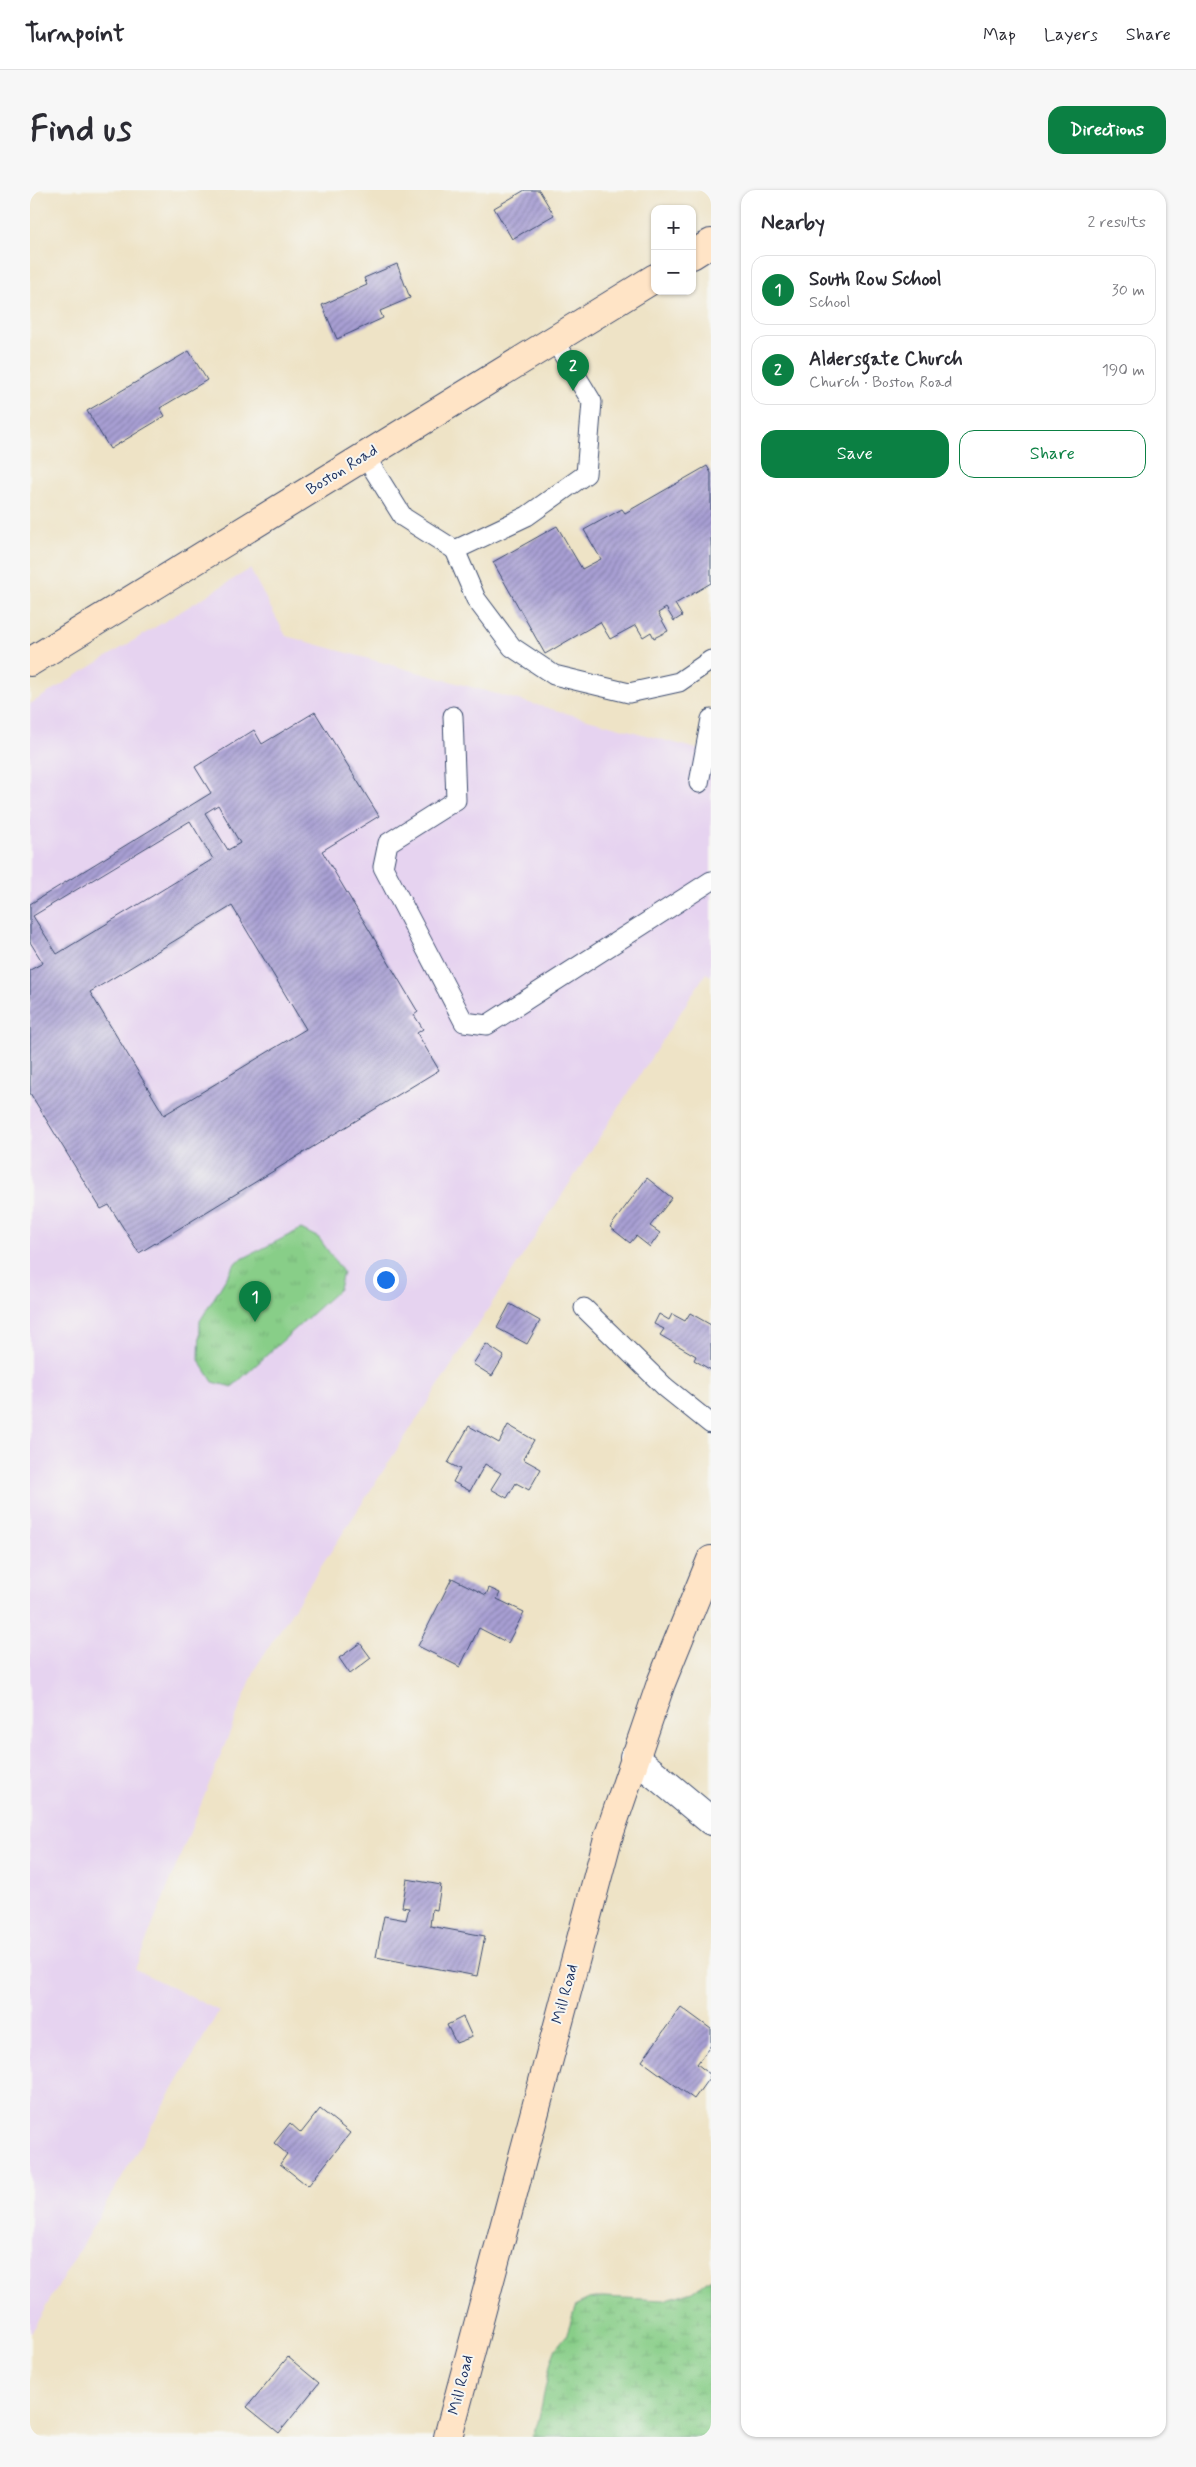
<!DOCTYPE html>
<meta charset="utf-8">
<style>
body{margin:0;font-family:Mynerve,sans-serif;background:#f7f7f7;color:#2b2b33}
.controls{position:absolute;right:15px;top:15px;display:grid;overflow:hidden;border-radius:10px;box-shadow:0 1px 4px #0004}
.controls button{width:45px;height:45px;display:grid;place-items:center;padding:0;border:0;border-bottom:1px solid #e1e1e2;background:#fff;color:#2b2b33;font:25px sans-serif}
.you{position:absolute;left:355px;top:1089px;width:18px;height:18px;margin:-12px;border:4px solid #fff;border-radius:50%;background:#1a73e8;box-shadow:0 0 0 8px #1a73e833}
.badge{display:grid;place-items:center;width:32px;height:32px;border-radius:50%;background:#0b8043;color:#fff;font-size:16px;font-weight:700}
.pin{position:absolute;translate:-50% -41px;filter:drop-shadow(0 1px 2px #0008)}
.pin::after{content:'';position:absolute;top:26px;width:18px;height:15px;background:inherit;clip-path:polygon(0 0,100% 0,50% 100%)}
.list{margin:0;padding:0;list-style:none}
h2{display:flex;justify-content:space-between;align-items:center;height:65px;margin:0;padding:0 20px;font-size:21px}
h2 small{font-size:16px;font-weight:400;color:#7c7c81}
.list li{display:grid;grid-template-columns:32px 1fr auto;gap:15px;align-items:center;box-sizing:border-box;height:70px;margin:0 10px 10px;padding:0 10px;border:1px solid #e1e1e2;border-radius:15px}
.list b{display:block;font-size:19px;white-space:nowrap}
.list p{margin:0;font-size:16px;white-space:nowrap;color:#7c7c81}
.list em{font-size:16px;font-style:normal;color:#7c7c81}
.actions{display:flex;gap:10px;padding:15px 20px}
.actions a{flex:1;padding:11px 0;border:1px solid #0b8043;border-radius:15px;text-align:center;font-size:18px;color:#0b8043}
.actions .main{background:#0b8043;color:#fff}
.map{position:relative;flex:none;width:681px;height:2247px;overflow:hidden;border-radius:15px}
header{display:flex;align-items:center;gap:30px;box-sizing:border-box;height:70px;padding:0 25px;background:#fff;border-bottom:1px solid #e1e1e2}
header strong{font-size:24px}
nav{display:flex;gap:28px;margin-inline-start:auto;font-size:18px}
.intro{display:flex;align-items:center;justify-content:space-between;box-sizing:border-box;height:120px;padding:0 30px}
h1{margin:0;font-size:35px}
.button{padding:12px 22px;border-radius:15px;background:#0b8043;color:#fff;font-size:18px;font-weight:700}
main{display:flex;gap:30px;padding:0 30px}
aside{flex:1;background:#fff;border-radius:15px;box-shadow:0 1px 4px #0004}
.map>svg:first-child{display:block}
</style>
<header>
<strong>Turnpoint</strong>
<nav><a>Map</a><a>Layers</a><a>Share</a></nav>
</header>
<div class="intro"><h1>Find us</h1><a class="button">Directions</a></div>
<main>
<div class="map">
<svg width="681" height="2247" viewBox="0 0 681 2247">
<defs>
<pattern id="wetland-marsh" width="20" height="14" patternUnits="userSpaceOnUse" patternTransform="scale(1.25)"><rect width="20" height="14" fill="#88ce88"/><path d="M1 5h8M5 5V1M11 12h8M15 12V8" fill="none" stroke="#75b178"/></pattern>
<pattern id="park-tufts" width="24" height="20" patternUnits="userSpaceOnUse" patternTransform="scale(1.25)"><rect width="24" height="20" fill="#88ce88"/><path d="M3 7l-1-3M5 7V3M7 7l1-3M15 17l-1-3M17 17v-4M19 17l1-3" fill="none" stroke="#75b178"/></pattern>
<pattern id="building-hatch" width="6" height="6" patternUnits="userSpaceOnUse" patternTransform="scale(1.25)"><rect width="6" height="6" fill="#a89fd3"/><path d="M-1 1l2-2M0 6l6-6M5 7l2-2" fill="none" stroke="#8882ae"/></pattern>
</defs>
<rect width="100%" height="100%" fill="#f6f6f2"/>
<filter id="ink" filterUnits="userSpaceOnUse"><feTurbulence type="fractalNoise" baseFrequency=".02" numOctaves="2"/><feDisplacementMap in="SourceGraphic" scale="10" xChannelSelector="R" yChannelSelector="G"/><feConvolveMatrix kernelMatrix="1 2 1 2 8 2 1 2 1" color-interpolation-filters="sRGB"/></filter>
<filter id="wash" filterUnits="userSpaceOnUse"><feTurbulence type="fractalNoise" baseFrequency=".0096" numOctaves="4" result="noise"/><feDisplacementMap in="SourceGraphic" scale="20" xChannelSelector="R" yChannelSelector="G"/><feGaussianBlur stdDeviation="1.12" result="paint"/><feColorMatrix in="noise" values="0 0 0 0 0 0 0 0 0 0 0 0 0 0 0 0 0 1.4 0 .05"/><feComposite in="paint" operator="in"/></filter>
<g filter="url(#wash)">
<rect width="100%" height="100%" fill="#eee3c6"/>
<!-- built -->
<path fill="#e6d3f0" d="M220 379 256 446 681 563V786L676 783 226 1477 105 1779 189 1821 0 2144V514Z"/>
<!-- wetland -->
<path fill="url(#wetland-marsh)" stroke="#527e73" d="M681 2088V2247H502L508 2232 521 2171 526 2158 536 2146 546 2115 559 2109 573 2107 634 2110 663 2101Z"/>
<!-- park -->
<path fill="url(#park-tufts)" stroke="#527e73" d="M271 1039 289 1048 313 1082 309 1099 202 1197 183 1192 169 1170 170 1131 206 1072Z"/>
<g id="blocks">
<!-- building -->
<g fill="url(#building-hatch)" fill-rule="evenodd">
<path d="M495 0H509L524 25 482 49 464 18Z"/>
<path d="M367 74 380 108 350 121 353 128 307 149 292 115 337 95 334 88Z"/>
<path d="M159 161 177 190 130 218 135 226 80 259 57 221Z"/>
<path d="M677 276 681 283V393L645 414 652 426 644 431 636 418 628 423 638 441 624 448 621 442 613 447 606 435 580 449 570 432 515 464 463 372 527 336 552 379 571 369 554 340 592 319 595 323Z"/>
<path d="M285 522 349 626 292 661 388 822 384 825 393 839 387 843 409 880 109 1063 79 1015 71 1019 0 903V780L13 773 0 752V714L181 603 165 577 224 540 232 554ZM188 615 210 653 198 660 175 623ZM160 631 183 669 27 764 3 726ZM202 716 276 839 134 925 60 802Z"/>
<path d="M617 988 642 1008 620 1036 630 1043 620 1057 606 1046 600 1053 580 1037Z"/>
<path d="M480 1114 510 1131 497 1154 467 1138Z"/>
<path d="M660 1123 681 1135V1180L664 1170 666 1166 630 1145 634 1139 624 1134 629 1124 639 1130 642 1124 655 1131Z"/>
<path d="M456 1154 474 1166 462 1186 443 1174Z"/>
<path d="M478 1235 504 1250 493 1269 511 1279 499 1300 486 1293 477 1308 461 1299 471 1283 455 1274 440 1301 423 1292 430 1279 418 1273 439 1236 469 1253Z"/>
<path d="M422 1388 456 1405 459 1398 470 1403 467 1409 494 1422 478 1453 449 1438 430 1477 388 1456Z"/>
<path d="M330 1453 341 1468 320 1484 309 1468Z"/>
<path d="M377 1689 411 1695 407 1720 402 1719 400 1736 455 1746 447 1786 346 1767 354 1726 376 1730 379 1718 372 1717Z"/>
<path d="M651 1817 681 1839V1855L667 1874 681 1885 664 1909 612 1871Z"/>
<path d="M433 1827 442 1847 426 1853 417 1835Z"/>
<path d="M290 1919 320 1943 278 1996 250 1974 257 1964 244 1953 260 1933 271 1943Z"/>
<path d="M258 2167 289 2193 249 2243 217 2217Z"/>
</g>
</g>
</g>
<g filter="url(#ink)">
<use href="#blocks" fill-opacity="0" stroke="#3b4a6e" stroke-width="1"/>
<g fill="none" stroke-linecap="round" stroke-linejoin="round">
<!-- service casing -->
<g stroke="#3b4a6e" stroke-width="21">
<g id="service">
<path d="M335 266 373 327 425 360 497 326 556 284 562 212 525 151"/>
<path d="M425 360 446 409 482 457 524 485 599 503 649 492 681 470"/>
<path d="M423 526 426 610 358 653 353 677 434 832 457 835 681 691"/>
<path d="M669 593 681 529"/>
<path d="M554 1118 635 1197 681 1234"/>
</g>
</g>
<!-- minor casing -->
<g stroke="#3b4a6e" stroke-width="30">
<path id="minor" d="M604 1567 681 1631"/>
</g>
<!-- secondary casing -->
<g stroke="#3b4a6e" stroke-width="30">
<g id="secondary">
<path d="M662 65 681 53"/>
<path d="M0 472 625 88"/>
<path d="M418 2247 578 1648 631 1493 681 1370"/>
</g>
</g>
<!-- service -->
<use href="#service" stroke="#fff" stroke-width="19"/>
<!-- minor -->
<use href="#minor" stroke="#fff" stroke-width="28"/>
<!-- secondary -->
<use href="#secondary" stroke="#ffe4c6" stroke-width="28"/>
</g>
</g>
<g text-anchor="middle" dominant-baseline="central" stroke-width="4" stroke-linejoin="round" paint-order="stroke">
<!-- street labels -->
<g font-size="16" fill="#1b2f5e" stroke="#f6f6f2">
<text transform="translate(312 280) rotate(-32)">Boston Road</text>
<text transform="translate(535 1804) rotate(-75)">Mill Road</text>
<text transform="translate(431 2195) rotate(-76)">Mill Road</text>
</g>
</g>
</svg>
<div class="controls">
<button>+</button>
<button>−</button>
</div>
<div class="you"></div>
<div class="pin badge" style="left:225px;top:1132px">1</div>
<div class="pin badge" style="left:543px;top:201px">2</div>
</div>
<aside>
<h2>Nearby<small>2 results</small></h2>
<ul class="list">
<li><span class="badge">1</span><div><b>South Row School</b><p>School</p></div><em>30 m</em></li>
<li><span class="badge">2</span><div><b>Aldersgate Church</b><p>Church · Boston Road</p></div><em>190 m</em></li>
</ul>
<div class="actions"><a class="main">Save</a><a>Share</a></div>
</aside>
</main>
